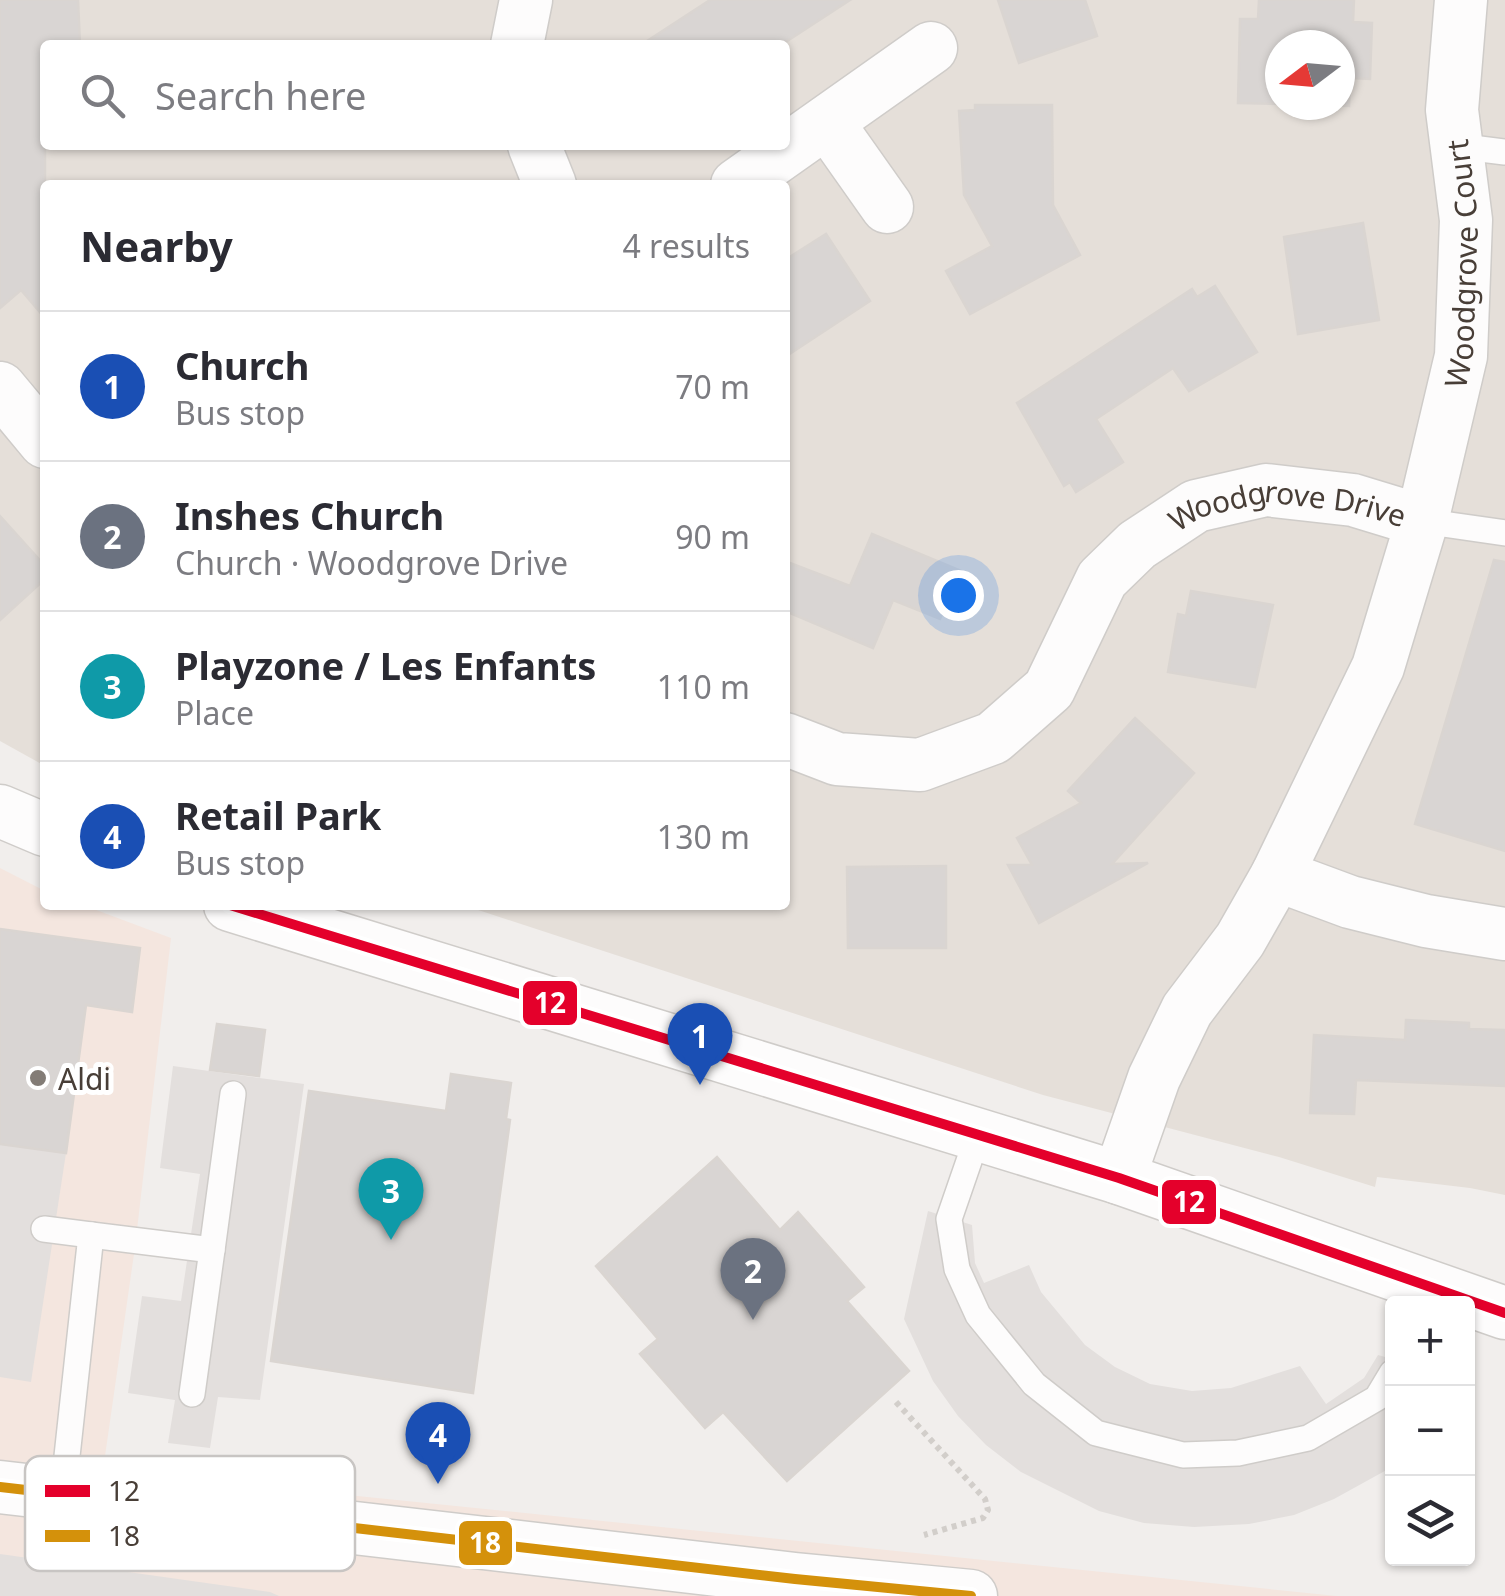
<!DOCTYPE html>
<meta charset="utf-8">
<style>
body{margin:0;font-family:"Noto Sans",sans-serif;background:#f7f7f7;color:#2b2b33}
.controls{position:absolute;right:30px;bottom:30px;display:grid;overflow:hidden;border-radius:10px;box-shadow:0 2px 8px #0004}
.controls button{width:90px;height:90px;display:grid;place-items:center;padding:0;border:0;border-bottom:2px solid #e1e1e2;background:#fff;color:#2b2b33;font:50px sans-serif}
.compass{position:absolute;left:1265px;top:30px;width:90px;height:90px;border-radius:50%;background:#fff;box-shadow:0 2px 8px #0004;rotate:254deg}
.you{position:absolute;left:958px;top:595px;width:35px;height:35px;margin:-25px;border:8px solid #fff;border-radius:50%;background:#1a73e8;box-shadow:0 0 0 15px #1a73e833}
.badge{display:grid;place-items:center;width:65px;height:65px;border-radius:50%;background:#db2777;color:#fff;font-size:32px;font-weight:700}
.pin{position:absolute;translate:-50% -82px;filter:drop-shadow(0 2px 5px #0008)}
.pin::after{content:'';position:absolute;top:52px;width:35px;height:30px;background:inherit;clip-path:polygon(0 0,100% 0,50% 100%)}
.list{margin:0;padding:0;list-style:none}
h2{display:flex;justify-content:space-between;align-items:center;height:130px;margin:0;padding:0 40px;font-size:42px}
h2 small{font-size:32px;font-weight:400;color:#7c7c81}
.list li{display:grid;grid-template-columns:65px 1fr auto;gap:30px;align-items:center;box-sizing:border-box;height:150px;padding:0 40px;border-top:2px solid #e1e1e2}
.list b{display:block;font-size:38px;white-space:nowrap}
.list p{margin:0;font-size:32px;white-space:nowrap;color:#7c7c81}
.list em{font-size:32px;font-style:normal;color:#7c7c81}
.icon{flex:none;width:55px;height:55px;fill:none;stroke:currentColor;stroke-width:2;stroke-linecap:round;stroke-linejoin:round}
.map{position:relative;flex:none;width:1505px;height:1596px;overflow:hidden}
.search{position:absolute;background:#fff;box-shadow:0 2px 8px #0004;left:40px;top:40px;width:750px;height:110px;display:flex;align-items:center;gap:25px;box-sizing:border-box;padding:0 35px;border-radius:10px;color:#7c7c81;font-size:38px}
.panel{position:absolute;background:#fff;box-shadow:0 2px 8px #0004;left:40px;top:180px;width:750px;height:730px;border-radius:10px}
.map>svg:first-child{display:block}
</style>
<div class="map">
<svg width="1505" height="1596" viewBox="0 0 1505 1596">
<rect width="100%" height="100%" fill="#f1eeec"/>
<!-- residential -->
<path fill="#e5dfd9" fill-rule="evenodd" d="M0 0H1505V1195L1470 1188 1377 1177 1375 1187 1279 1157 1043 1095 463 905H785V185H45V766L0 741ZM45 45H785V145H45ZM1280 45H1340V105H1280Z"/>
<!-- commercial -->
<path fill="#f4e6df" d="M0 868 45 891V905H83L171 938 135 1247 103 1470 1337 1596H0Z"/>
<!-- parking -->
<g fill="#e3dfdd">
<path d="M173 1066 304 1084 260 1400 218 1397 210 1448 168 1443 175 1400 128 1393 142 1296 181 1301 200 1174 160 1168Z"/>
<path d="M0 1144 66 1153 31 1382 0 1377Z"/>
<path d="M928 1211 972 1225 975 1263 984 1283 1029 1265 1041 1292 1085 1345 1115 1367 1150 1384 1192 1391 1231 1388 1300 1366 1326 1404 1364 1378 1378 1355 1392 1359V1414L1386 1426 1392 1432V1467L1334 1499 1294 1515 1249 1524 1194 1527 1144 1523 1099 1511 1021 1472 986 1445 958 1416 933 1381 904 1319Z"/>
<path d="M0 1554 270 1592 279 1596H0Z"/>
</g>
<!-- building -->
<g fill="#d9d5d3" stroke="#dad5d1" stroke-width="2.5">
<path d="M0 0H78L80 45H45V318L21 290 0 308Z"/>
<path d="M710 0H850L781 45H641Z"/>
<path d="M998 0H1085L1097 36 1019 63Z"/>
<path d="M1259 0H1354L1353 22 1372 23 1370 79 1350 78 1349 106 1319 105H1340V45H1280V104L1238 103 1240 19H1258Z"/>
<path d="M975 105H1052L1053 205 1080 255 970 314 946 271 992 246 964 195 959 111 975 110Z"/>
<path d="M1363 223 1379 320 1298 334 1284 237Z"/>
<path d="M826 234 870 301 785 357V260Z"/>
<path d="M1215 286 1257 352 1189 391 1173 368 1096 419 1123 462 1076 492 1070 482 1064 486 1017 403 1192 289 1197 297Z"/>
<path d="M0 516 45 566V579L0 620Z"/>
<path d="M872 534 961 571 940 619 893 600 873 648 785 611V561L850 586Z"/>
<path d="M1494 560 1505 562V851L1415 824Z"/>
<path d="M1191 591 1273 605 1255 687 1168 672 1178 614 1186 616Z"/>
<path d="M1135 718 1194 773 1112 864 1148 863 1039 923 1008 865H1032L1017 838 1081 803 1068 791Z"/>
<path d="M946 866V948H848L847 867Z"/>
<path d="M0 929 140 948 132 1012 86 1005 66 1153 0 1144Z"/>
<path d="M1406 1020 1469 1023V1029L1505 1030V1086L1356 1080 1354 1114 1310 1113 1314 1035 1405 1040Z"/>
<path d="M217 1024 265 1030 259 1076 210 1070Z"/>
<path d="M451 1074 511 1083 506 1119 510 1120 473 1393 271 1361 309 1091 446 1111Z"/>
<path d="M717 1157 780 1230 798 1212 864 1287 847 1301 909 1371 787 1481 723 1412 705 1428 640 1354 658 1339 596 1266Z"/>
</g>
<g fill="none" stroke-linecap="round" stroke-linejoin="round">
<!-- lane casing -->
<g stroke="#cfccc9" stroke-width="28">
<g id="lane">
<path d="M1456 146 1505 152"/>
<path d="M1422 521 1505 533"/>
<path d="M978 1135 949 1219 957 1269 978 1315 1034 1384 1096 1433 1183 1455 1238 1453 1308 1438 1377 1398 1392 1373"/>
<path d="M44 1229 91 1235 63 1493"/>
<path d="M91 1235 212 1250 233 1094"/>
<path d="M192 1394 212 1250"/>
</g>
</g>
<!-- street casing -->
<g stroke="#cfccc9" stroke-width="55">
<g id="street">
<path d="M517 45 526 0"/>
<path d="M827 122 887 207"/>
<path d="M534 145 550 185"/>
<path d="M737 185 931 48"/>
<path d="M0 388 45 442"/>
<path id="s1" d="M785 739 837 759 920 765 993 738 1049 689 1102 579 1137 545 1196 506 1266 490 1353 500 1422 521"/>
<path d="M0 811 45 830"/>
<path d="M1277 875 1350 902 1426 921 1505 934"/>
<path d="M230 905 1119 1178 1505 1313"/>
<path id="s2" d="M1119 1178 1154 1078 1187 1010 1240 940 1277 875 1378 667 1422 521 1461 356 1466 220 1452 110 1461 0"/>
<path d="M0 1487 795 1579 971 1596"/>
</g>
</g>
<!-- path -->
<path stroke="#d2ceca" stroke-width="6" stroke-dasharray="5 5" stroke-linecap="butt" d="M896 1402 985 1499 988 1510 983 1518 924 1535"/>
<!-- lane -->
<use href="#lane" stroke="#fdfcfc" stroke-width="25"/>
<!-- street -->
<use href="#street" stroke="#fdfcfc" stroke-width="52"/>
<!-- bus-1 casing -->
<g stroke="#fff" stroke-width="18">
<path id="bus-1" d="M230 905 1119 1178 1505 1313"/>
</g>
<!-- bus-2 casing -->
<g stroke="#fff" stroke-width="18">
<path id="bus-2" d="M0 1487 795 1579 971 1596"/>
</g>
<!-- bus-1 -->
<use href="#bus-1" stroke="#e4002b" stroke-width="10"/>
<!-- bus-2 -->
<use href="#bus-2" stroke="#d4910b" stroke-width="10"/>
</g>
<!-- markers -->
<circle fill="#837c76" stroke="#fff" stroke-width="4" cx="38" cy="1078" r="10"/>
<g text-anchor="middle" dominant-baseline="central" stroke-width="10" stroke-linejoin="round" paint-order="stroke">
<!-- street labels -->
<g font-size="30" fill="#483e37" stroke="#fff">
<text stroke="none"><textPath href="#s2" startOffset="990">Woodgrove Court</textPath></text>
<text stroke="none"><textPath href="#s1" startOffset="625">Woodgrove Drive</textPath></text>
</g>
<!-- poi labels -->
<g font-size="30" fill="#483e37" stroke="#fff" text-anchor="start">
<text x="58" y="1078">Aldi</text>
</g>
</g>
<!-- legend -->
<rect x="25" y="1456" width="330" height="115" rx="15" fill="#fff" stroke="#c8c5c3" stroke-width="2.5"/>
<rect x="45" y="1485" width="45" height="12" fill="#e4002b"/>
<rect x="45" y="1530" width="45" height="12" fill="#d4910b"/>
<g font-size="28" fill="#483e37">
<text x="108" y="1501">12</text>
<text x="108" y="1546">18</text>
</g>
<g stroke="#fff" stroke-width="4">
<rect x="521" y="979" width="58" height="48" rx="10" fill="#e4002b"/>
<rect x="1160" y="1178" width="58" height="48" rx="10" fill="#e4002b"/>
<rect x="457" y="1519" width="57" height="48" rx="10" fill="#d4910b"/>
</g>
<g font-size="28" text-anchor="middle" font-weight="bold" fill="#fff">
<text x="550" y="1013">12</text>
<text x="1189" y="1212">12</text>
<text x="485" y="1553">18</text>
</g>
</svg>
<div class="controls">
<button>+</button>
<button>−</button>
<button><svg class="icon" aria-label="layers" viewBox="0 0 24 24"><path d="M12 4l9 5-9 5-9-5zM3 14l9 5 9-5"/></svg></button>
</div>
<svg class="compass" viewBox="-18 -18 36 36"><path d="M0-13l5 13h-10z" fill="#e53935"/><path d="M0 13l5-13h-10z" fill="#7c7c81"/></svg>
<div class="you"></div>
<div class="pin badge" style="left:700px;top:1085px;background:#1a4fb4">1</div>
<div class="pin badge" style="left:753px;top:1320px;background:#6b7280">2</div>
<div class="pin badge" style="left:391px;top:1240px;background:#0f9aa8">3</div>
<div class="pin badge" style="left:438px;top:1484px;background:#1a4fb4">4</div>
<div class="search"><svg class="icon" aria-label="search" viewBox="0 0 24 24"><circle cx="10" cy="10" r="6"/><path d="M15 15l6 6"/></svg>Search here</div>
<section class="panel">
<h2>Nearby<small>4 results</small></h2>
<ul class="list">
<li><span class="badge" style="background:#1a4fb4">1</span><div><b>Church</b><p>Bus stop</p></div><em>70 m</em></li>
<li><span class="badge" style="background:#6b7280">2</span><div><b>Inshes Church</b><p>Church · Woodgrove Drive</p></div><em>90 m</em></li>
<li><span class="badge" style="background:#0f9aa8">3</span><div><b>Playzone / Les Enfants</b><p>Place</p></div><em>110 m</em></li>
<li><span class="badge" style="background:#1a4fb4">4</span><div><b>Retail Park</b><p>Bus stop</p></div><em>130 m</em></li>
</ul>
</section>
</div>
